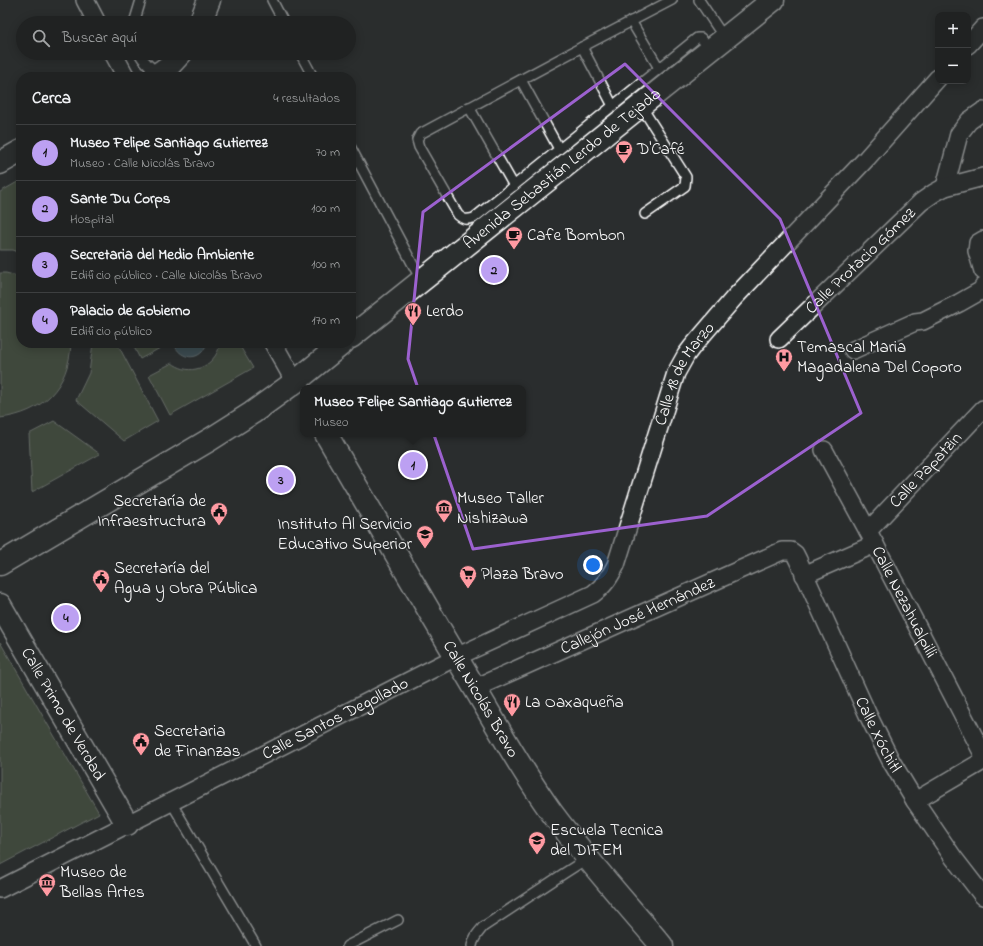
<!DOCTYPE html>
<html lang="es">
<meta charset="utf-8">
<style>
body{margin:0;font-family:"Indie Flower",sans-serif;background:#282a2a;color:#f1f3f6}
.controls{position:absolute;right:12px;top:12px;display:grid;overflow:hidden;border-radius:8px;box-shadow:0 2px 10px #0003}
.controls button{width:36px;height:36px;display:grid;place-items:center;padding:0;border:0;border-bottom:1px solid #3d3f40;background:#202222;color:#f1f3f6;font:20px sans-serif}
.you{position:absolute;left:593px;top:565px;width:14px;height:14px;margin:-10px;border:3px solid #fff;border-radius:50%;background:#1a73e8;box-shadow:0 0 0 6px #1a73e833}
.badge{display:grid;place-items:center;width:26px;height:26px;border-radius:50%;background:#bca0f2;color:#111;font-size:13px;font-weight:700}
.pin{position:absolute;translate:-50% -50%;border:2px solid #fff;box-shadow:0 1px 4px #0006}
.popup{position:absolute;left:300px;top:385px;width:226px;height:52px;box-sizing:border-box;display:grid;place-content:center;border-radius:8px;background:#202222;filter:drop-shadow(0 1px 3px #0005);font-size:13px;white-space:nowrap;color:#a2a4a5}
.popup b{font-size:15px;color:#f1f3f6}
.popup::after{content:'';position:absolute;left:50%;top:100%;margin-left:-8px;border:8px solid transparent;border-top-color:#202222}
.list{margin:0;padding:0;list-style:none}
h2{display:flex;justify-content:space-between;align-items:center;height:52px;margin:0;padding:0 16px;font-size:17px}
h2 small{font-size:13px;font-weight:400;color:#a2a4a5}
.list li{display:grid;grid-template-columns:26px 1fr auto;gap:12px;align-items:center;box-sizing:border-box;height:56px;padding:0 16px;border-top:1px solid #3d3f40}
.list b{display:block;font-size:15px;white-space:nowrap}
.list p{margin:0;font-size:13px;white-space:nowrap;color:#a2a4a5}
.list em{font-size:13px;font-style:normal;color:#a2a4a5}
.icon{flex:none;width:22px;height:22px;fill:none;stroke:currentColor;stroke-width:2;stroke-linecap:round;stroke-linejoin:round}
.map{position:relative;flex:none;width:983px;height:946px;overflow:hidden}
.search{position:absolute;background:#202222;box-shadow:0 2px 10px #0003;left:16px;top:16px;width:340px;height:44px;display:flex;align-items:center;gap:10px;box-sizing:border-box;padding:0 14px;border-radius:22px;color:#a2a4a5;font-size:15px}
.panel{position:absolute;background:#202222;box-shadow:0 2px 10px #0003;left:16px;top:72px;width:340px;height:276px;border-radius:16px}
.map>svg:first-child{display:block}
</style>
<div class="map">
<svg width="983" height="946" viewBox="0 0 983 946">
<rect width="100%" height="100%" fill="#2a2d2e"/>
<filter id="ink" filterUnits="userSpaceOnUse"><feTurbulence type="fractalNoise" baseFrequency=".025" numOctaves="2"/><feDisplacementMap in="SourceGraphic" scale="8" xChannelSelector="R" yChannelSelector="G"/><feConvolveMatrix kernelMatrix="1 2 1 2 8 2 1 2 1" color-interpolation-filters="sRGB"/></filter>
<g filter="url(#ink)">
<!-- green -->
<g fill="#5a6850" stroke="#acb4a8">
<path d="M21 180V253L13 250H0V192Z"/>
<path d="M0 273H6L21 277V343H71C69 387 43 413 0 418Z"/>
<path d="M93 343H117L158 421 124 441 76 400 89 373Z"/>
<path d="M132 343H161L162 347 140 359Z"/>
<path d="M220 343H238L253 368 170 415 149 375 172 363C179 368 187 371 196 369 208 367 219 355 220 343Z"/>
<path d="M54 421 100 454 32 492 29 434Z"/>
<path d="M0 642 99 813 0 865Z"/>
</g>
<!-- water -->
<path fill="#4f6a74" stroke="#95a6ac" d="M174 343H207C206 346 204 349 202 352 192 362 177 355 174 343Z"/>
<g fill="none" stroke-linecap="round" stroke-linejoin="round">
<!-- lane casing -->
<g stroke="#fff" stroke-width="12">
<g id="lane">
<path d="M272 0 284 23"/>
<path d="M672 0 582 47 420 134 417 140 419 147 458 215C464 220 466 220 474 218L697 38H701L710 50"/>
<path d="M699 0 725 39"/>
<path d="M631 21 659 68"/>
<path d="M134 23 141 0"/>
<path d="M582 47 613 106"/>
<path d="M139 53C144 62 151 68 159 74"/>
<path d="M300 53 313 77"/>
<path d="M521 80 559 149"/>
<path d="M641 106 686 177 685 186 645 214"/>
<path d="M469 107 514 186"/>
<path d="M351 148 421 280"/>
<path d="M171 802 256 946"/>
<path d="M347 946 398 920"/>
<path d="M472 946C473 938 478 933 483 927L563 874 588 858"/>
</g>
</g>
<!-- street casing -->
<g stroke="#fff" stroke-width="20">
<g id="street">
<path d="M85 0 97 23"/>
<path d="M968 45 983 28"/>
<path d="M113 53 126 77"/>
<path d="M945 187 959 134 969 121 983 111"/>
<path d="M983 240 978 243 977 251 983 271"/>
<path id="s1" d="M779 339 921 202 934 193 945 187 983 177"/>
<path d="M273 343 295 382"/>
<path d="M853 350 915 322 923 321 959 303 982 290 983 287"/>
<path id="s2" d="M824 450 868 531 983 754"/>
<path id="s3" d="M868 531 983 409"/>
<path d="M804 575 875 544"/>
<path id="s4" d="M475 688 782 551H791L795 554 798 560 868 715 891 761 915 801 953 857 983 896"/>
<path d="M915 801 983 761"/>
<path id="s5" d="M0 889 456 657 593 594C605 585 609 578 616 565L676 373 686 355 692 347 734 298 867 158 938 78"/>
</g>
</g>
<!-- secondary casing -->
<g stroke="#fff" stroke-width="25">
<g id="secondary">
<path d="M200 23 209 0"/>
<path d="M154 77 168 67 181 53"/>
<path d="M0 163 21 151"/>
<path id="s6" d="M351 337 773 0"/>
<path id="s7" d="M326 434C375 518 424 603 474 687 499 729 523 773 552 813 586 859 625 902 662 946"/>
<path d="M0 564 211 439 252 413 295 382 343 343"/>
<path id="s8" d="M0 605 127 824"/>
</g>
</g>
<!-- lane -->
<use href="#lane" stroke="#2a2d2e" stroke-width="9"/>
<!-- street -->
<use href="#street" stroke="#2a2d2e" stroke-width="17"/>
<!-- secondary -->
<use href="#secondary" stroke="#2a2d2e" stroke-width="22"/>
</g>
</g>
<!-- marked area -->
<path d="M0 0H983V946H0ZM625 64 780 219 861 413 707 516 473 549 408 359 423 212Z" fill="#2a2d2e" fill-opacity=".55" fill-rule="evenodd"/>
<path fill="none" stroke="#9c61cf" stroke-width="3" stroke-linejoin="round" d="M625 64 780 219 861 413 707 516 473 549 408 359 423 212Z"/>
<!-- icons -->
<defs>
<g id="cafe-pin" transform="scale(0.9)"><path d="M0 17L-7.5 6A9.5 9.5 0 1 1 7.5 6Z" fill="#ff9aa2" stroke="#2a2d2e"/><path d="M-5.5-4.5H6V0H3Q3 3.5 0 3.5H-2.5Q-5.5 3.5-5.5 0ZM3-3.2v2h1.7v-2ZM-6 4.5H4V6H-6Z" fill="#111"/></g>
<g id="restaurant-pin" transform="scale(0.9)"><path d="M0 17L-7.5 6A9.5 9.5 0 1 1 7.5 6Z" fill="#ff9aa2" stroke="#2a2d2e"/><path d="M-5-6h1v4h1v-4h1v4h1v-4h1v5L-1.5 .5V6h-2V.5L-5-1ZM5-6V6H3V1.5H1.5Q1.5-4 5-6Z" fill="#111"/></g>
<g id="hospital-pin" transform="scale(0.9)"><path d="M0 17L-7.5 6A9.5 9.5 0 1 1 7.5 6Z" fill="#ff9aa2" stroke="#2a2d2e"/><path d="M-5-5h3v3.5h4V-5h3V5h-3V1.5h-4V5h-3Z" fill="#111"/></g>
<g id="museum-pin" transform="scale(0.9)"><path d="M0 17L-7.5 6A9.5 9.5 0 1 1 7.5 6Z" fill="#ff9aa2" stroke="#2a2d2e"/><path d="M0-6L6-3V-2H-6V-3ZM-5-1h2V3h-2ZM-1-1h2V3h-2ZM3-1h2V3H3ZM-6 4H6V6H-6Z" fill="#111"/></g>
<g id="civic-pin" transform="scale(0.9)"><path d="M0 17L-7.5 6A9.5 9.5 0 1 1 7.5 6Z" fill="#ff9aa2" stroke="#2a2d2e"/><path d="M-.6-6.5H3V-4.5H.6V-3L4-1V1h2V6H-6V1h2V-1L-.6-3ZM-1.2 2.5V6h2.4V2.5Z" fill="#111"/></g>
<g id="school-pin" transform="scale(0.9)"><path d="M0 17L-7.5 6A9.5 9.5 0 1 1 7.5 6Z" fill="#ff9aa2" stroke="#2a2d2e"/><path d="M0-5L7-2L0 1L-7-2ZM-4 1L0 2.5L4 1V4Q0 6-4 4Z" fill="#111"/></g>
<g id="supermarket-pin" transform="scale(0.9)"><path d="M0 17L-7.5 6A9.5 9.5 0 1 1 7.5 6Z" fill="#ff9aa2" stroke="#2a2d2e"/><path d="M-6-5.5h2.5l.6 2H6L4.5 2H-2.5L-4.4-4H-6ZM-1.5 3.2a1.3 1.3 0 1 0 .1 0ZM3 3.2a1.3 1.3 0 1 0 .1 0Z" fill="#111"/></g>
</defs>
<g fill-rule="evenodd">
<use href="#cafe-pin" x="624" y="149"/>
<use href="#cafe-pin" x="514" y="235"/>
<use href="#restaurant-pin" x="413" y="311"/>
<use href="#hospital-pin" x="784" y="357"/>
<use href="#museum-pin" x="444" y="508"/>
<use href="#civic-pin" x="219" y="511"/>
<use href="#school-pin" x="425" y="534"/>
<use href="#supermarket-pin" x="468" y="574"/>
<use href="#civic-pin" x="101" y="578"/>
<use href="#restaurant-pin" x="512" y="702"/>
<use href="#civic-pin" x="141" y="741"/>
<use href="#school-pin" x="537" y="840"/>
<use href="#museum-pin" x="47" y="882"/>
</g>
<g text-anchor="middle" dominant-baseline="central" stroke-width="3" stroke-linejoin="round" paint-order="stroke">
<!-- poi labels -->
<g font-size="17" fill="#fff" stroke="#2a2d2e" text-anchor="start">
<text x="637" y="149">D'Café</text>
<text x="527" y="235">Cafe Bombon</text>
<text x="426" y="311">Lerdo</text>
<text x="797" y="347">Temascal Maria<tspan x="797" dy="20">Magadalena Del Coporo</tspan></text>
<text x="457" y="498">Museo Taller<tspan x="457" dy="20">Nishizawa</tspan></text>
<text x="206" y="501" text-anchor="end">Secretaría de<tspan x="206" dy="20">Infraestructura</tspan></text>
<text x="412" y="524" text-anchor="end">Instituto Al Servicio<tspan x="412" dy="20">Educativo Superior</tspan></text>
<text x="114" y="568">Secretaría del<tspan x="114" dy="20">Agua y Obra Pública</tspan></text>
<text x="481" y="574">Plaza Bravo</text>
<text x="525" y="702">La Oaxaqueña</text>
<text x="154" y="731">Secretaria<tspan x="154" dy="20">de Finanzas</tspan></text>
<text x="550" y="830">Escuela Tecnica<tspan x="550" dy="20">del DIFEM</tspan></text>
<text x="60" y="872">Museo de<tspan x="60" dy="20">Bellas Artes</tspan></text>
</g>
<!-- street labels -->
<g font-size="17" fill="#fff" stroke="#2a2d2e">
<text stroke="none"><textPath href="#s6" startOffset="270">Avenida Sebastián Lerdo de Tejada</textPath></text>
<text stroke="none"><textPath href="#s1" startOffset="113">Calle Protacio Gómez</textPath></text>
<text stroke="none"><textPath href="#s5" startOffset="904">Calle 18 de Marzo</textPath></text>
<text stroke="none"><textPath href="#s3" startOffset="84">Calle Papatzin</textPath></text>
<text stroke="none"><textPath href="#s2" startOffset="172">Calle Nezahualpilli</textPath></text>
<text stroke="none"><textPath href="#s4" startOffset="178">Callejón José Hernández</textPath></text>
<text stroke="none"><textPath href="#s7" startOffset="307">Calle Nicolás Bravo</textPath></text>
<text stroke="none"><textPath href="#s8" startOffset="126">Calle Primo de Verdad</textPath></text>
<text stroke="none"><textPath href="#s5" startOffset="376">Calle Santos Degollado</textPath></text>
<text stroke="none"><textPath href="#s4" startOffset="549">Calle Xóchitl</textPath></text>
</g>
</g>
</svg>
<div class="controls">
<button>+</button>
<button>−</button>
</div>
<div class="you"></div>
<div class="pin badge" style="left:413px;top:465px">1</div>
<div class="popup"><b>Museo Felipe Santiago Gutierrez</b>Museo</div>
<div class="pin badge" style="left:494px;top:270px">2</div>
<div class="pin badge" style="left:281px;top:480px">3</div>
<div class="pin badge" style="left:66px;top:618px">4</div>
<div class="search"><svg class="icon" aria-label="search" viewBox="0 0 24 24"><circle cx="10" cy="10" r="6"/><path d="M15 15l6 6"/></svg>Buscar aquí</div>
<section class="panel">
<h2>Cerca<small>4 resultados</small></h2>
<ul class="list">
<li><span class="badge">1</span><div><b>Museo Felipe Santiago Gutierrez</b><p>Museo · Calle Nicolás Bravo</p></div><em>70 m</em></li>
<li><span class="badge">2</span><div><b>Sante Du Corps</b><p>Hospital</p></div><em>100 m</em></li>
<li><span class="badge">3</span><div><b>Secretaria del Medio Ambiente</b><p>Edificio público · Calle Nicolás Bravo</p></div><em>100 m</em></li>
<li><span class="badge">4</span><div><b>Palacio de Gobierno</b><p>Edificio público</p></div><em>170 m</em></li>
</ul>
</section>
</div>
